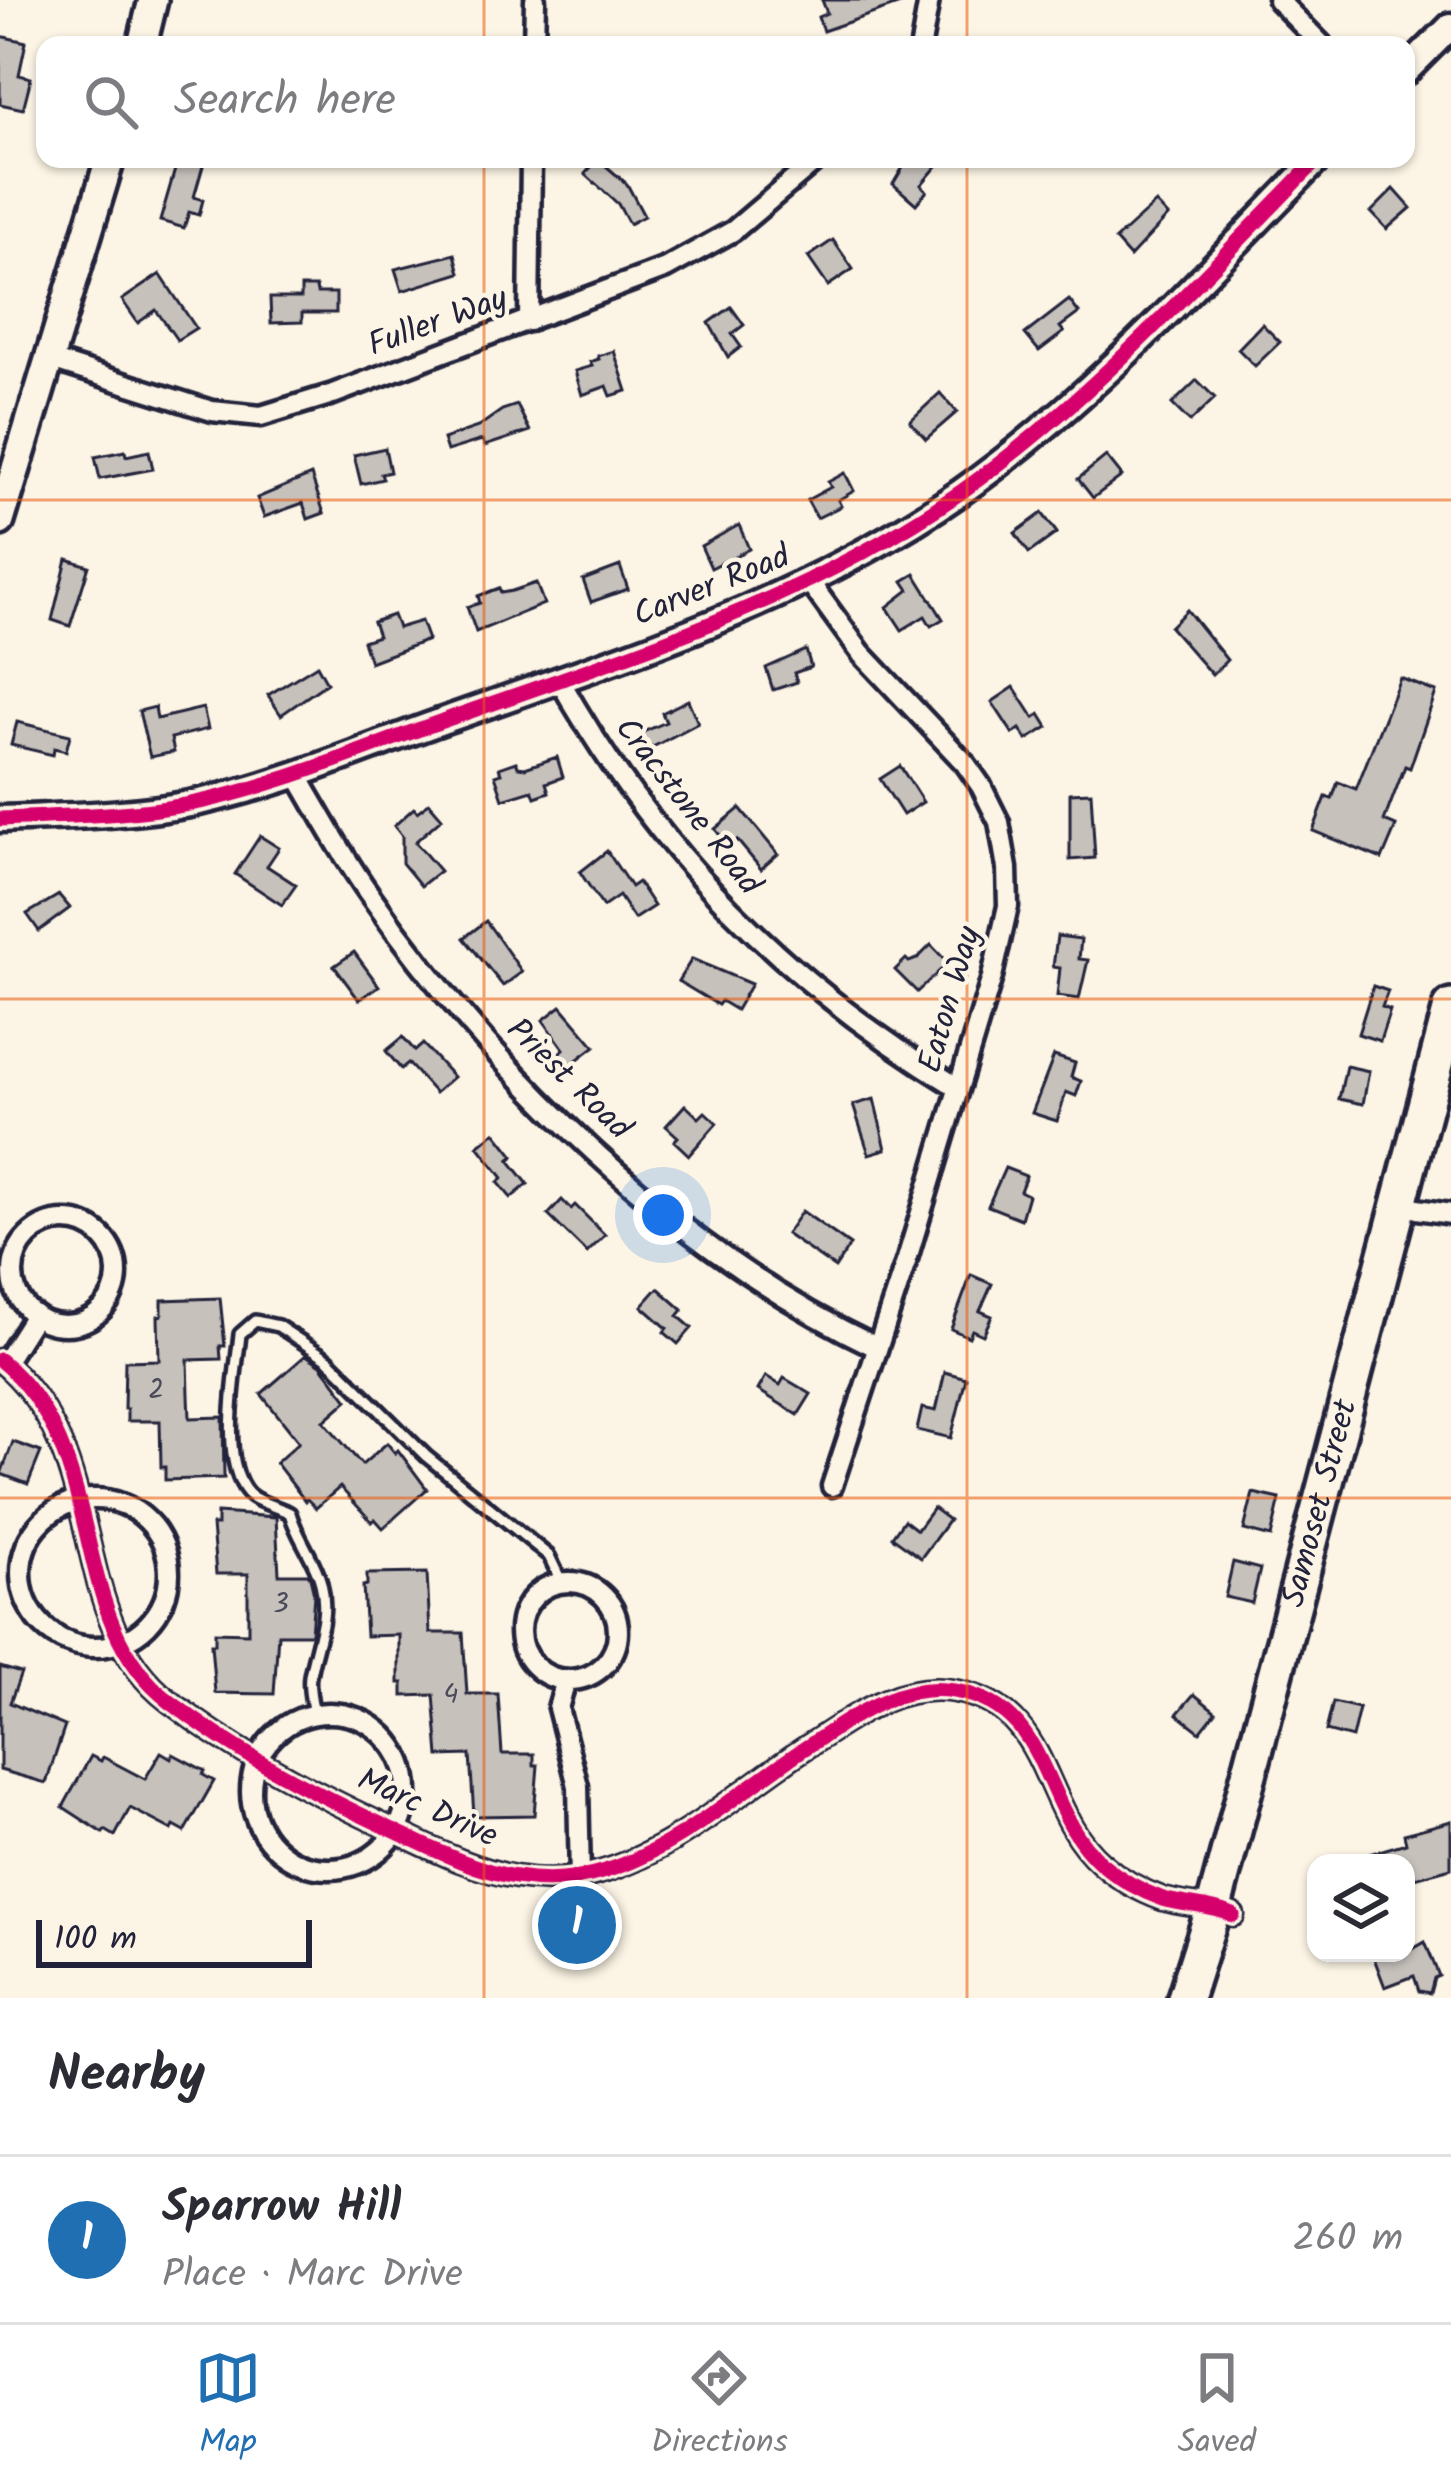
<!DOCTYPE html>
<meta charset="utf-8">
<style>
body{margin:0;font-family:Kalam,sans-serif;background:#f7f7f7;color:#2b2b33}
.controls{position:absolute;right:36px;bottom:36px;display:grid;overflow:hidden;border-radius:24px;box-shadow:0 3px 9px #0004}
.controls button{width:108px;height:108px;display:grid;place-items:center;padding:0;border:0;border-bottom:3px solid #e1e1e2;background:#fff;color:#2b2b33;font:60px sans-serif}
.scale{position:absolute;left:36px;bottom:30px;width:276px;box-sizing:border-box;padding-left:12px;border:6px solid #22223b;border-top:0;font-size:33px;line-height:42px;white-space:nowrap;color:#22223b;-webkit-text-stroke:9px #fcf5e5;paint-order:stroke}
.you{position:absolute;left:663px;top:1215px;width:42px;height:42px;margin:-30px;border:9px solid #fff;border-radius:50%;background:#1a73e8;box-shadow:0 0 0 18px #1a73e833}
.badge{display:grid;place-items:center;width:78px;height:78px;border-radius:50%;background:#1f6fb2;color:#fff;font-size:39px;font-weight:700}
.pin{position:absolute;translate:-50% -50%;border:6px solid #fff;box-shadow:0 3px 12px #0006}
.list{margin:0;padding:0;list-style:none}
h2{display:flex;justify-content:space-between;align-items:center;height:156px;margin:0;padding:0 48px;font-size:51px}
h2 small{font-size:39px;font-weight:400;color:#7c7c81}
.list li{display:grid;grid-template-columns:78px 1fr auto;gap:36px;align-items:center;box-sizing:border-box;height:168px;padding:0 48px;border-top:3px solid #e1e1e2}
.list b{display:block;font-size:45px;white-space:nowrap}
.list p{margin:0;font-size:39px;white-space:nowrap;color:#7c7c81}
.list em{font-size:39px;font-style:normal;color:#7c7c81}
.icon{flex:none;width:66px;height:66px;fill:none;stroke:currentColor;stroke-width:2;stroke-linecap:round;stroke-linejoin:round}
.map{position:relative;flex:none;width:1451px;height:1998px;overflow:hidden}
.search{position:absolute;background:#fff;box-shadow:0 3px 9px #0004;left:36px;right:36px;top:36px;height:132px;display:flex;align-items:center;gap:30px;box-sizing:border-box;padding:0 42px;border-radius:24px;color:#7c7c81;font-size:45px}
.sheet{height:324px;background:#fff}
nav{display:flex;justify-content:space-around;align-items:center;box-sizing:border-box;height:168px;border-top:3px solid #e1e1e2;background:#fff;font-size:33px;color:#7c7c81}
nav a{display:grid;justify-items:center;gap:6px}
nav .on{color:#1f6fb2}
.map>svg:first-child{display:block}
</style>
<div class="map">
<svg width="1451" height="1998" viewBox="0 0 1451 1998">
<rect width="100%" height="100%" fill="#fcf5e5"/>
<filter id="ink" filterUnits="userSpaceOnUse"><feTurbulence type="fractalNoise" baseFrequency=".00833" numOctaves="2"/><feDisplacementMap in="SourceGraphic" scale="24" xChannelSelector="R" yChannelSelector="G"/><feConvolveMatrix kernelMatrix="1 2 1 2 8 2 1 2 1" color-interpolation-filters="sRGB"/></filter>
<g filter="url(#ink)">
<!-- building -->
<g fill="#c6c1bb" stroke="#22223b" stroke-width="3">
<path d="M822 0H909V1L823 31 818 17 827 13Z"/>
<path d="M0 36 26 42 19 75 31 78 23 109 0 104Z"/>
<path d="M178 159H205L194 197 203 200 199 215 189 212 184 228 160 221Z"/>
<path d="M598 159 627 184 644 216 629 224 618 204 585 174Z"/>
<path d="M908 159H943L921 185 927 191 916 204 893 184Z"/>
<path d="M1394 189 1411 208 1387 229 1371 212Z"/>
<path d="M1156 203 1168 216 1130 257 1115 240Z"/>
<path d="M833 240 853 269 828 286 808 257Z"/>
<path d="M455 254 460 273 402 291 395 269Z"/>
<path d="M160 274 196 328 177 340 156 310 138 323 122 300Z"/>
<path d="M301 287H316L317 293H336V313H302V322L271 323 270 298H301Z"/>
<path d="M1069 300 1079 313 1060 327 1064 332 1039 351 1025 334Z"/>
<path d="M731 307 744 325 732 334 741 347 728 357 709 323Z"/>
<path d="M1262 324 1280 342 1255 366 1238 349Z"/>
<path d="M614 351 627 391 611 396 607 386 582 395 575 371 592 366 590 362 599 359 598 356Z"/>
<path d="M1197 380 1215 398 1190 422 1172 404Z"/>
<path d="M940 393 957 412 926 439 910 421Z"/>
<path d="M517 405 530 431 485 446 482 440 447 451 443 439 478 427 502 410Z"/>
<path d="M385 448 390 472 381 474 383 479 361 484 354 455Z"/>
<path d="M125 451 126 456 149 451 153 469 100 479 95 457Z"/>
<path d="M1106 456 1122 476 1093 498 1078 479Z"/>
<path d="M845 473 854 491 838 500 841 506 817 518 807 500 831 487 828 482Z"/>
<path d="M311 475 324 513 308 519 303 503 264 517 257 498Z"/>
<path d="M1042 513 1057 533 1029 553 1015 533Z"/>
<path d="M739 525 749 549 711 568 701 546Z"/>
<path d="M67 559 89 566 70 626 52 620Z"/>
<path d="M620 566 628 589 591 602 583 580Z"/>
<path d="M915 574 943 619 931 626 925 616 902 630 887 607 909 590 903 581Z"/>
<path d="M536 583 544 604 476 632 467 607 480 603 478 596 499 588 501 593 512 591Z"/>
<path d="M1187 610 1227 660 1212 675 1170 627Z"/>
<path d="M393 615 398 628 421 621 428 640 370 662 363 641 378 636 373 622Z"/>
<path d="M806 650 811 667 794 673 797 682 773 690 766 668Z"/>
<path d="M317 665 327 683 281 715 268 695Z"/>
<path d="M1400 678 1436 692 1410 768 1405 766 1384 821 1396 826 1382 859 1313 831 1326 797 1332 799 1338 782 1356 789Z"/>
<path d="M1014 687 1034 718 1040 714 1048 727 1027 740 1020 729 1013 734 992 702Z"/>
<path d="M688 700 698 723 649 749 641 733 666 722 662 713Z"/>
<path d="M155 707 157 719 203 708 208 729 171 738 174 752 150 757 139 711Z"/>
<path d="M17 722 70 735 66 751 54 748 53 755 11 745Z"/>
<path d="M557 757 563 777 546 783 549 792 535 797 532 790 503 799 495 775 501 773 499 768 516 762 518 767 525 768Z"/>
<path d="M900 766 923 802 903 815 880 779Z"/>
<path d="M1091 792 1095 858 1070 860V793Z"/>
<path d="M429 803 442 818 415 842 440 871 421 886 402 863V836L394 826 414 808 417 812Z"/>
<path d="M740 808 778 854 761 869 737 840 729 847 715 829Z"/>
<path d="M260 836 279 848 267 866 296 885 282 905 235 874Z"/>
<path d="M607 851 631 887 638 882 654 906 634 919 619 896 603 907 580 872Z"/>
<path d="M59 895 70 908 39 931 27 914Z"/>
<path d="M486 921 522 972 503 986 464 938Z"/>
<path d="M1057 936 1081 939 1079 959 1088 960 1079 999 1057 996 1060 968 1053 967Z"/>
<path d="M931 945 948 963 917 992 895 970 906 959 909 962 917 959Z"/>
<path d="M354 952 379 986 359 1000 334 966Z"/>
<path d="M692 959 751 984 736 1010 721 1001 718 1005 678 981Z"/>
<path d="M1373 986 1388 991 1382 1007 1390 1010 1380 1041 1358 1034Z"/>
<path d="M561 1006 595 1046 565 1069 555 1056 564 1049 543 1020Z"/>
<path d="M403 1037 415 1051 423 1044 453 1077 435 1093 408 1063 401 1069 386 1051Z"/>
<path d="M1054 1056 1075 1063 1071 1077 1081 1081 1076 1096 1066 1092 1057 1121 1032 1113Z"/>
<path d="M1346 1066 1369 1071 1363 1104 1339 1099Z"/>
<path d="M874 1099 886 1149 869 1154 853 1105Z"/>
<path d="M685 1105 699 1118 705 1112 717 1123 689 1155 674 1141 678 1137 666 1126Z"/>
<path d="M495 1132 514 1156 509 1160 528 1184 511 1198 498 1182 503 1178 478 1146Z"/>
<path d="M1005 1168 1026 1176 1020 1191 1028 1195 1021 1219 988 1206Z"/>
<path d="M562 1200 571 1209 575 1205 605 1235 587 1253 548 1215Z"/>
<path d="M802 1211 850 1245 835 1268 786 1234Z"/>
<path d="M971 1275 992 1284 980 1311 992 1316 983 1335 972 1330 969 1337 951 1329Z"/>
<path d="M658 1288 683 1310 678 1316 692 1328 678 1344 664 1332 667 1328 642 1306Z"/>
<path d="M220 1298 225 1346H220L221 1359 188 1360 189 1395 190 1418 223 1417 224 1478 165 1480V1467H161L160 1421H127V1409H124L125 1361 159 1360 158 1316 162 1315V1300Z"/>
<path d="M306 1355 321 1365 348 1400 324 1421 348 1449 362 1465 387 1443 395 1453 398 1450 427 1489 383 1528 375 1519 372 1522 340 1487 316 1508 307 1499 305 1501 276 1463 299 1442 261 1394Z"/>
<path d="M945 1372 966 1378 951 1438 917 1430 922 1408 936 1411Z"/>
<path d="M766 1376 780 1385 784 1378 811 1394 798 1415 758 1390Z"/>
<path d="M13 1442 41 1452 28 1484 1 1474Z"/>
<path d="M1253 1493 1280 1499 1271 1537 1244 1530Z"/>
<path d="M933 1508 949 1520 921 1558 892 1537 904 1520 917 1530Z"/>
<path d="M217 1513 276 1517 279 1574H308L310 1577 314 1594 311 1634H278L274 1694 215 1693 211 1644H215V1632L248 1633V1574H216L212 1525H217Z"/>
<path d="M1233 1562 1260 1569 1252 1603 1225 1597Z"/>
<path d="M427 1573 430 1633H463L467 1694H498L502 1754H534V1765H538L534 1815 474 1816 470 1755 439 1756 434 1695 403 1696V1683H399V1635L366 1636 363 1586 367 1585V1574Z"/>
<path d="M0 1667 21 1673 10 1703 65 1726 46 1783 0 1770Z"/>
<path d="M1194 1694 1216 1712 1200 1732 1177 1714Z"/>
<path d="M1333 1702 1359 1708 1352 1738 1326 1731Z"/>
<path d="M161 1752 171 1758 173 1754 205 1771 203 1775 214 1781 185 1832 174 1826 172 1830 130 1808 115 1836 105 1830 103 1833 63 1807 91 1756 101 1761 103 1757 145 1779Z"/>
<path d="M1451 1821V1868L1415 1878 1412 1869 1406 1871V1863H1352V1859L1406 1843 1404 1834Z"/>
<path d="M1425 1942 1439 1976 1434 1978 1430 1993 1419 1991 1414 1976 1385 1987 1372 1953H1406Z"/>
</g>
<g fill="none" stroke-linecap="round" stroke-linejoin="round">
<!-- service casing -->
<g stroke="#22223b" stroke-width="18">
<path id="service" d="M314 1714C312 1703 308 1688 310 1676 315 1645 330 1617 321 1583 315 1559 297 1538 290 1513 278 1507 256 1502 248 1493 219 1461 236 1374 240 1334L255 1321 278 1326 328 1359 426 1456 549 1556 561 1581"/>
</g>
<!-- minor casing -->
<g stroke="#22223b" stroke-width="27">
<g id="minor">
<path d="M1278 0 1322 45"/>
<path d="M534 45 535 0"/>
<path d="M921 45 929 0"/>
<path d="M529 321 531 159"/>
<path d="M48 359 212 411 261 416 333 394 666 268 733 231 818 159"/>
<path d="M808 580 861 653 965 763 981 786 999 822 1007 868 1008 906 992 977 907 1259 832 1486"/>
<path d="M559 679C657 854 786 983 957 1087"/>
<path d="M297 775C320 814 342 855 368 892 494 1073 676 1252 876 1347"/>
<path d="M1397 1201 1417 1209 1451 1214"/>
<circle cx="65" cy="1273" r="52"/>
<path d="M0 1360C113 1452 62 1619 169 1701 239 1755 318 1795 397 1832 435 1850 474 1870 516 1877 546 1882 576 1880 605 1871 682 1847 746 1785 813 1743 856 1715 900 1682 954 1691 1053 1707 1039 1809 1101 1863 1118 1878 1141 1891 1163 1899 1187 1906 1210 1905 1233 1915"/>
<path d="M4 1364 35 1315"/>
<circle cx="95" cy="1573" r="74"/>
<circle cx="569" cy="1631" r="49"/>
<path d="M566 1680 558 1708 578 1786 580 1878"/>
<circle cx="329" cy="1791" r="78"/>
</g>
</g>
<!-- tertiary casing -->
<g stroke="#22223b" stroke-width="33">
<g id="tertiary">
<path d="M1406 71 1451 26"/>
<path d="M0 819C63 816 127 816 190 804 279 786 362 749 448 719 623 657 807 600 961 492 1094 398 1204 275 1318 159"/>
</g>
</g>
<!-- secondary casing -->
<g stroke="#22223b" stroke-width="36">
<g id="secondary">
<path d="M142 45 153 0"/>
<path d="M0 521 110 159"/>
</g>
</g>
<!-- trunk casing -->
<g stroke="#22223b" stroke-width="42">
<g id="trunk">
<path id="s1" d="M1185 1998 1214 1907 1451 1007"/>
</g>
</g>
<!-- service -->
<use href="#service" stroke="#fcf5e5" stroke-width="9"/>
<!-- minor -->
<use href="#minor" stroke="#fcf5e5" stroke-width="18"/>
<!-- tertiary -->
<use href="#tertiary" stroke="#fcf5e5" stroke-width="24"/>
<!-- secondary -->
<use href="#secondary" stroke="#fcf5e5" stroke-width="27"/>
<!-- trunk -->
<use href="#trunk" stroke="#fcf5e5" stroke-width="33"/>
<!-- cycleway casing -->
<g stroke="#fcf5e5" stroke-width="22">
<g id="cycleway">
<path d="M0 819C63 816 127 816 190 804 279 786 362 749 448 719 623 657 807 600 961 492 1094 398 1204 275 1318 159"/>
<path d="M0 1360C113 1452 62 1619 169 1701 239 1755 318 1795 397 1832 435 1850 474 1870 516 1877 546 1882 576 1880 605 1871 682 1847 746 1785 813 1743 856 1715 900 1682 954 1691 1053 1707 1039 1809 1101 1863 1118 1878 1141 1891 1163 1899 1187 1906 1210 1905 1233 1915"/>
</g>
</g>
<!-- cycleway -->
<use href="#cycleway" stroke="#d6006c" stroke-width="15"/>
</g>
</g>
<!-- grid -->
<path fill="none" stroke="#e8590c" stroke-width="3" stroke-opacity="0.55" d="M484 0V45M967 0V45M484 159V1998M967 159V1998M0 500H1451M0 999H1451M0 1498H1451"/>
<g text-anchor="middle" dominant-baseline="central" stroke-width="9" stroke-linejoin="round" paint-order="stroke">
<!-- number labels -->
<g font-size="27" fill="#4b4a5b">
<text x="156" y="1390">2</text>
<text x="281" y="1604">3</text>
<text x="451" y="1695">4</text>
</g>
<!-- street labels -->
<g font-size="33" fill="#22223b" stroke="#fcf5e5">
<text transform="translate(438 323) rotate(-20)">Fuller Way</text>
<text transform="translate(712 587) rotate(-22)">Carver Road</text>
<text transform="translate(687 807) rotate(52)">Cracstone Road</text>
<text transform="translate(951 1000) rotate(-74)">Eaton Way</text>
<text transform="translate(568 1080) rotate(44)">Priest Road</text>
<text stroke="none"><textPath href="#s1" startOffset="513">Samoset Street</textPath></text>
<text transform="translate(427 1809) rotate(24)">Marc Drive</text>
</g>
</g>
</svg>
<div class="controls">
<button><svg class="icon" aria-label="layers" viewBox="0 0 24 24"><path d="M12 4l9 5-9 5-9-5zM3 14l9 5 9-5"/></svg></button>
</div>
<div class="scale">100 m</div>
<div class="you"></div>
<div class="pin badge" style="left:577px;top:1925px">1</div>
<div class="search"><svg class="icon" aria-label="search" viewBox="0 0 24 24"><circle cx="10" cy="10" r="6"/><path d="M15 15l6 6"/></svg>Search here</div>
</div>
<section class="sheet">
<h2>Nearby<small></small></h2>
<ul class="list">
<li><span class="badge">1</span><div><b>Sparrow Hill</b><p>Place · Marc Drive</p></div><em>260 m</em></li>
</ul>
</section>
<nav>
<a class="on"><svg class="icon" aria-label="map" viewBox="0 0 24 24"><path d="M3 6l6-2 6 2 6-2v14l-6 2-6-2-6 2zM9 4v14M15 6v14"/></svg>Map</a>
<a><svg class="icon" aria-label="directions" viewBox="0 0 24 24"><path d="M12 3l9 9-9 9-9-9zM9 14v-3h6M13 9l2 2-2 2"/></svg>Directions</a>
<a><svg class="icon" aria-label="saved" viewBox="0 0 24 24"><path d="M7 4h10v16l-5-4-5 4z"/></svg>Saved</a>
</nav>
